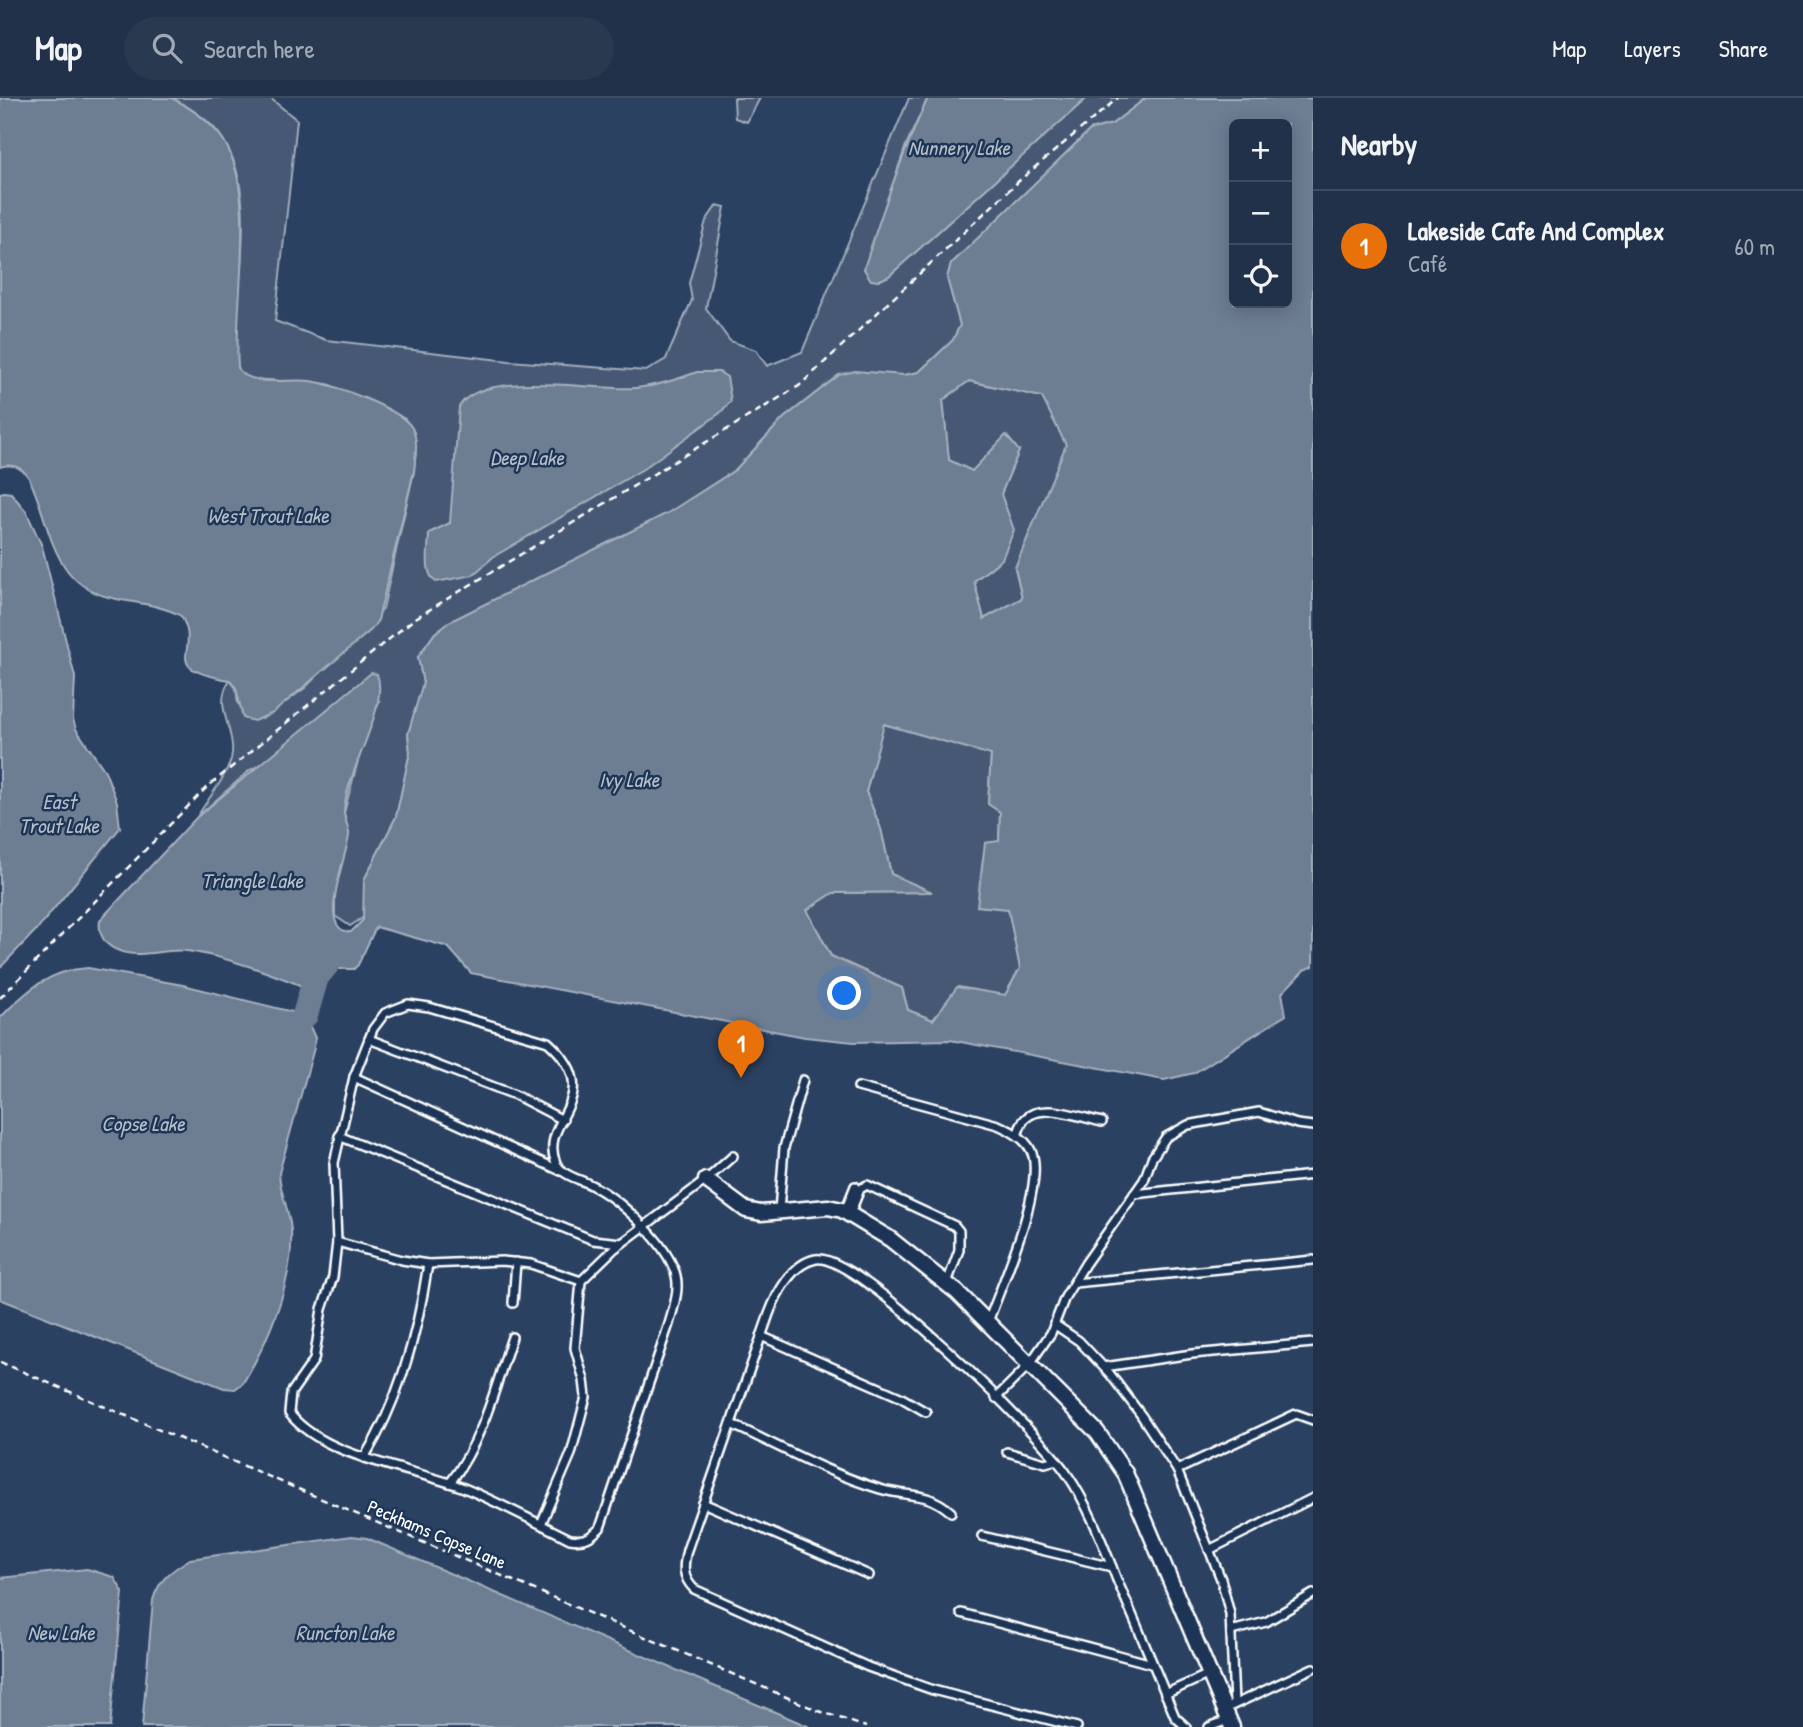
<!DOCTYPE html>
<meta charset="utf-8">
<style>
body{margin:0;font-family:"Patrick Hand",sans-serif;background:#283950;color:#f1f3f6}
.controls{position:absolute;right:21px;top:21px;display:grid;overflow:hidden;border-radius:10px;box-shadow:0 4px 18px #0003}
.controls button{width:63px;height:63px;display:grid;place-items:center;padding:0;border:0;border-bottom:2px solid #3d4c61;background:#203149;color:#f1f3f6;font:35px sans-serif}
.you{position:absolute;left:845px;top:896px;width:24px;height:24px;margin:-18px;border:5px solid #fff;border-radius:50%;background:#1a73e8;box-shadow:0 0 0 10px #1a73e833}
.badge{display:grid;place-items:center;width:46px;height:46px;border-radius:50%;background:#e797bd;color:#fff;font-size:23px;font-weight:700}
.pin{position:absolute;translate:-50% -58px;filter:drop-shadow(0 2px 4px #0008)}
.pin::after{content:'';position:absolute;top:37px;width:24px;height:21px;background:inherit;clip-path:polygon(0 0,100% 0,50% 100%)}
.list{margin:0;padding:0;list-style:none}
h2{display:flex;justify-content:space-between;align-items:center;height:91px;margin:0;padding:0 28px;font-size:30px}
h2 small{font-size:23px;font-weight:400;color:#a2a9b4}
.list li{display:grid;grid-template-columns:46px 1fr auto;gap:21px;align-items:center;box-sizing:border-box;height:112px;padding:0 28px;border-top:2px solid #3d4c61}
.list b{display:block;font-size:26px;white-space:nowrap}
.list p{margin:0;font-size:23px;white-space:nowrap;color:#a2a9b4}
.list em{font-size:23px;font-style:normal;color:#a2a9b4}
.icon{flex:none;width:38px;height:38px;fill:none;stroke:currentColor;stroke-width:2;stroke-linecap:round;stroke-linejoin:round}
.map{position:relative;flex:none;width:1313px;height:1629px;overflow:hidden}
header{display:flex;align-items:center;gap:42px;box-sizing:border-box;height:98px;padding:0 35px;background:#203149;border-bottom:2px solid #3d4c61}
header strong{font-size:33px}
nav{display:flex;gap:38px;margin-inline-start:auto;font-size:24px}
.search{width:490px;height:63px;background:#283950;display:flex;align-items:center;gap:18px;box-sizing:border-box;padding:0 24px;border-radius:38px;color:#a2a9b4;font-size:26px}
main{display:flex}
aside{flex:1;background:#203149}
.map>svg:first-child{display:block}
</style>
<header>
<strong>Map</strong>
<div class="search"><svg class="icon" aria-label="search" viewBox="0 0 24 24"><circle cx="10" cy="10" r="6"/><path d="M15 15l6 6"/></svg>Search here</div>
<nav><a>Map</a><a>Layers</a><a>Share</a></nav>
</header>
<main>
<div class="map">
<svg width="1313" height="1629" viewBox="0 0 1313 1629">
<rect width="100%" height="100%" fill="#2a4161"/>
<filter id="ink" filterUnits="userSpaceOnUse"><feTurbulence type="fractalNoise" baseFrequency=".0143" numOctaves="2"/><feDisplacementMap in="SourceGraphic" scale="14" xChannelSelector="R" yChannelSelector="G"/><feConvolveMatrix kernelMatrix="1 2 1 2 8 2 1 2 1" color-interpolation-filters="sRGB"/></filter>
<g filter="url(#ink)">
<!-- green -->
<g fill="#465975" stroke="#a2acba" stroke-width="2">
<path d="M172 0H270L297 22 275 223 326 242 509 263 646 273 666 261 692 202 689 185 706 123 717 107 725 109 706 210 730 243 756 252 767 268 802 254 909 0H928L906 47 864 171 878 183 889 178 1087 0H1146L1112 26 1090 32 951 166 947 180 960 227 953 242 919 274 904 277H839L784 320 735 372 668 415 449 524 435 535 418 559 423 585 408 636 410 654 396 719 364 782V819L350 828 335 818V792L349 736 344 715 364 640 379 604 250 672 197 719C207 702 225 681 231 661 238 634 211 608 230 582L236 590 238 606 262 621 305 590 383 511 414 373 416 350 405 321 328 286 252 281C245 278 239 276 238 268 234 253 237 235 237 219 240 164 255 89 222 40 210 22 191 11 172 0Z"/>
<path d="M734 0H760L747 24 735 20Z"/>
<path d="M969 283 1042 299 1067 347 1015 470 1023 500 984 521 974 483 1002 461 1001 396 1019 353 972 373 949 363 943 302Z"/>
<path d="M883 626 991 656 988 706 1000 714 999 743 978 808 1008 810 1020 870 1005 898 958 889 933 922 908 912 902 890 831 858 807 812 833 795 930 794 891 776 881 731 866 694Z"/>
</g>
<!-- water -->
<g fill="#6d7d92" stroke="#a7b1be" stroke-width="2" fill-rule="evenodd">
<path d="M0 0H172C191 10 209 22 222 40 259 94 233 205 238 271 253 290 288 280 310 283 331 285 403 312 412 330 419 343 415 359 414 373L378 522 371 532 273 615 254 623 243 620 236 590 230 582C155 569 204 555 181 518 160 506 131 505 108 499 50 484 51 425 29 380 22 369 13 365 0 369Z"/>
<path d="M928 0H1087L889 178 878 183 871 182 864 171C882 113 902 56 928 0Z"/>
<path d="M1146 0H1313V868L1304 872 1282 895 1286 917 1194 975 1164 982 950 942 854 944 805 939 471 875 448 849 376 829 358 867 354 871H330L318 890 312 892C273 876 229 859 187 853 164 850 139 862 117 852 104 847 98 835 100 822L197 719 371 575 377 576C390 609 344 677 344 715 344 722 349 729 349 736 349 753 314 834 351 834L363 822 364 782 396 719 410 654 408 636 423 585 418 559 435 535 449 524 668 415 735 372 784 320 839 277 855 273 904 277 919 274 953 242 960 227 947 180 951 166 1090 32 1112 26ZM1234 26H1287V205H1234ZM969 283 1042 299 1066 347 1015 470 1022 500 984 521 974 483 1002 461 1014 432 1001 396 1019 353 1006 337 972 373 949 362 943 302ZM884 626 991 657 988 706 1000 714 999 743 985 745 977 808 1008 811 1020 870 1005 897 957 889 933 922 908 912 902 890 831 858 807 812 833 795 932 794 891 776 881 731 866 694Z"/>
<path d="M697 274H719L727 279 731 303 720 315 643 371 493 459 473 477 436 484C423 476 429 449 429 435L450 425 459 309C481 270 594 293 635 290 657 288 676 282 697 274Z"/>
<path d="M4 394 11 395 26 413 42 448 75 579 73 621 76 631 105 673 117 704 120 730 39 829 0 870V395Z"/>
<path d="M88 870 183 887 305 917 315 940 314 950 279 1075C280 1096 290 1113 291 1133 294 1183 268 1244 243 1285L235 1291 224 1290 0 1201V920C26 893 49 872 88 870Z"/>
<path d="M352 1438 367 1440 810 1629H142L153 1502C159 1481 172 1472 190 1461Z"/>
<path d="M87 1471 114 1479 123 1494 110 1629H0V1480Z"/>
</g>
<g fill="none" stroke-linecap="round" stroke-linejoin="round">
<!-- river -->
<path stroke="#6d7d92" stroke-width="26" d="M305 917 316 879 330 862"/>
<!-- lane casing -->
<g stroke="#fff" stroke-width="12">
<g id="lane">
<path d="M408 906 429 909 548 944C610 999 537 1022 556 1065 562 1078 580 1081 591 1087 618 1100 661 1140 673 1169 682 1187 674 1208 669 1226L600 1430C590 1440 585 1443 570 1441 535 1424 500 1405 464 1390 412 1370 324 1360 289 1315L291 1295 314 1262 322 1211 333 1179 337 1144 334 1065 354 979 373 931 385 915Z"/>
<path d="M369 941 515 997 563 1022"/>
<path d="M354 979 561 1073"/>
<path d="M858 989 998 1027C1012 1033 1029 1042 1033 1058 1042 1096 1002 1186 988 1224"/>
<path d="M1017 1037C1019 1033 1021 1025 1025 1021 1041 1003 1082 1020 1102 1024"/>
<path d="M339 1038 593 1142 622 1145"/>
<path d="M1134 1096 1313 1077"/>
<path d="M779 1113 784 1050 803 982"/>
<path d="M845 1113 855 1088"/>
<path d="M850 1116 860 1091 867 1087 955 1128 959 1133V1152L947 1185"/>
<path d="M337 1144 402 1162 428 1166 502 1163 531 1166 581 1183"/>
<path d="M1074 1185 1313 1162"/>
<path d="M513 1205 516 1164"/>
<path d="M1054 1226 1079 1243 1110 1276 1141 1317 1177 1372 1221 1481 1230 1516 1234 1605"/>
<path d="M761 1238 900 1299 926 1314"/>
<path d="M1104 1269 1192 1256 1313 1245"/>
<path d="M996 1300 1029 1267 1051 1235 1065 1199 1085 1166 1144 1082 1152 1060 1166 1039 1188 1027 1259 1014 1297 1026 1313 1028"/>
<path d="M731 1326C779 1348 829 1376 880 1391 910 1400 925 1392 951 1414"/>
<path d="M1007 1354 1045 1365 1056 1362"/>
<path d="M364 1360C400 1302 418 1234 428 1166"/>
<path d="M1177 1372 1296 1316 1313 1322"/>
<path d="M450 1385C483 1342 495 1290 512 1239"/>
<path d="M703 1405 869 1477"/>
<path d="M541 1426 571 1356 586 1299 584 1282 575 1250 581 1183 614 1151 706 1082 733 1058"/>
<path d="M982 1438 1112 1469"/>
<path d="M1209 1452 1313 1400"/>
<path d="M961 1515 1152 1566"/>
<path d="M1231 1533 1266 1524 1313 1496"/>
<path d="M1165 1596 1209 1576"/>
<path d="M1231 1608 1313 1570"/>
<path d="M1077 1629 933 1592 868 1569 694 1491C682 1479 683 1468 687 1452L769 1216C776 1197 792 1165 816 1161 856 1154 1042 1338 1067 1376 1089 1408 1103 1446 1117 1482 1137 1527 1156 1573 1175 1619L1186 1629"/>
<path d="M1209 1629 1228 1622"/>
</g>
</g>
<!-- street casing -->
<g stroke="#fff" stroke-width="19">
<path id="street" d="M706 1082 746 1112 761 1115 828 1109 842 1112 890 1141 957 1194 1097 1334 1125 1375 1232 1629"/>
</g>
<!-- path -->
<g stroke="#fff" stroke-width="2.5" stroke-dasharray="7 5" stroke-linecap="butt">
<path d="M0 900 206 690 414 521 799 288 1021 81 1118 0"/>
<path d="M0 1264 819 1613 866 1629"/>
</g>
<!-- lane -->
<use href="#lane" stroke="#1d3557" stroke-width="7"/>
<!-- street -->
<use href="#street" stroke="#1d3557" stroke-width="14"/>
</g>
</g>
<g text-anchor="middle" dominant-baseline="central" stroke-width="5" stroke-linejoin="round" paint-order="stroke">
<!-- street labels -->
<g font-size="19" fill="#fff" stroke="#1d3557">
<text transform="translate(437 1436) rotate(23)">Peckhams Copse Lane</text>
</g>
<!-- water labels -->
<g font-size="21" font-style="italic" fill="#b6bec8" stroke="#1d3557">
<text x="959" y="49">Nunnery Lake</text>
<text x="527" y="359">Deep Lake</text>
<text x="268" y="417">West Trout Lake</text>
<text x="629" y="681">Ivy Lake</text>
<text x="59" y="703">East<tspan x="59" dy="24">Trout Lake</tspan></text>
<text x="252" y="782">Triangle Lake</text>
<text x="143" y="1025">Copse Lake</text>
<text x="61" y="1534">New Lake</text>
<text x="345" y="1534">Runcton Lake</text>
</g>
</g>
</svg>
<div class="controls">
<button>+</button>
<button>−</button>
<button><svg class="icon" aria-label="locate" viewBox="0 0 24 24"><circle cx="12" cy="12" r="6"/><path d="M12 2v4M12 18v4M2 12h4M18 12h4"/></svg></button>
</div>
<div class="you"></div>
<div class="pin badge" style="left:741px;top:980px;background:#e8710a">1</div>
</div>
<aside>
<h2>Nearby<small></small></h2>
<ul class="list">
<li><span class="badge" style="background:#e8710a">1</span><div><b>Lakeside Cafe And Complex</b><p>Café</p></div><em>60 m</em></li>
</ul>
</aside>
</main>
